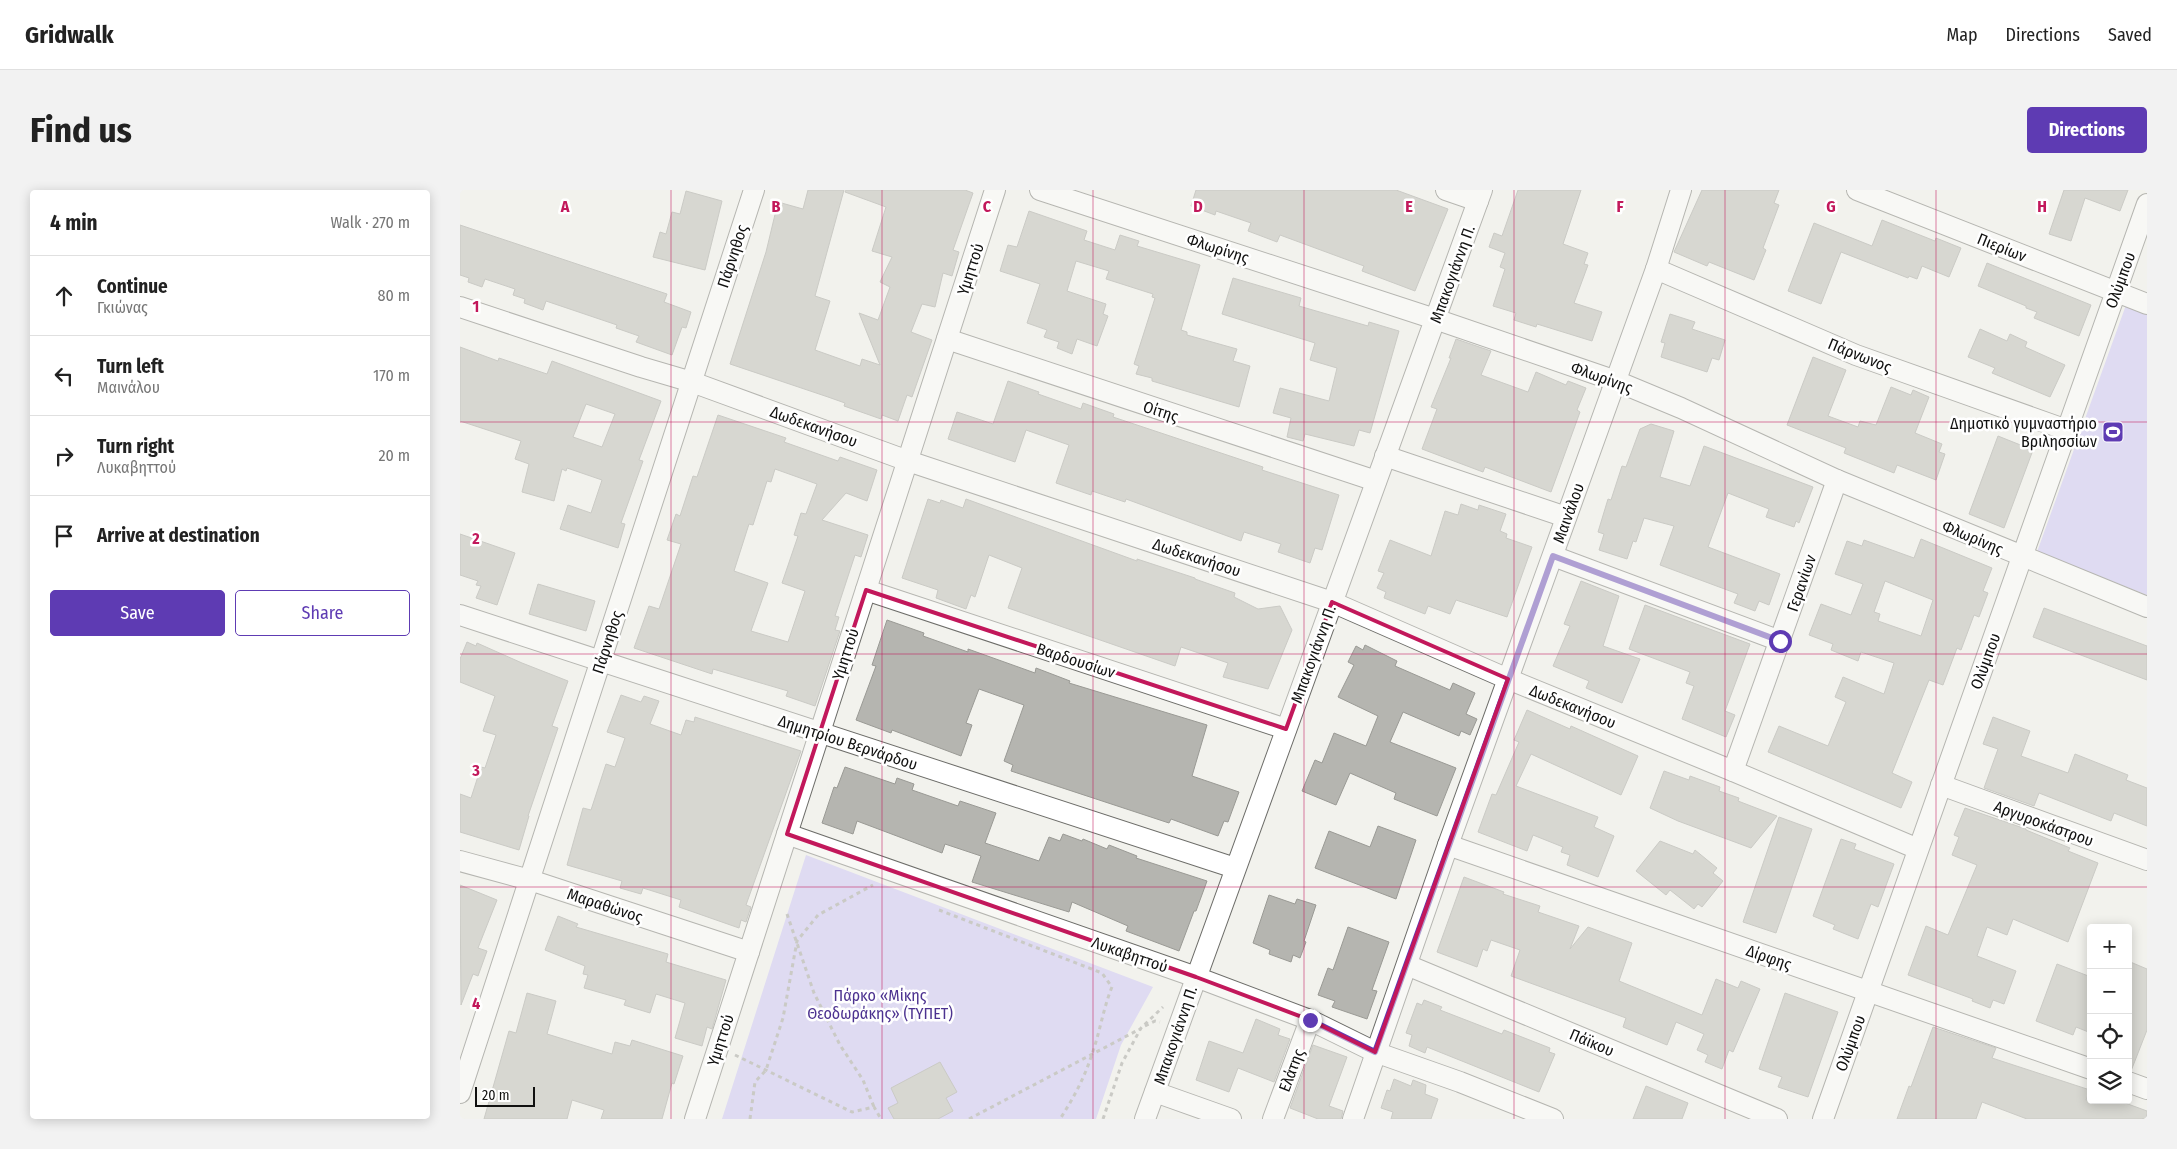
<!DOCTYPE html>
<meta charset="utf-8">
<style>
:root{--surface:#fff;--page:#f2f2f2;--text:#222;--muted:#767676;--line:#e0e0e0;--accent:#5e3bb3}
body{margin:0;font-family:"Fira Sans Condensed",sans-serif;background:var(--page);color:var(--text)}
.controls{position:absolute;right:15px;bottom:15px;display:grid;overflow:hidden;border-radius:5px;box-shadow:0 2px 12px #0003}
.controls button{width:45px;height:45px;display:grid;place-items:center;padding:0;border:0;border-bottom:1px solid var(--line);background:var(--surface);color:var(--text);font:25px sans-serif}
.scale{position:absolute;left:15px;bottom:12px;width:60px;box-sizing:border-box;padding-left:5px;border:2px solid #111110;border-top:0;font-size:14px;line-height:18px;white-space:nowrap;color:#111110;-webkit-text-stroke:4px #fff;paint-order:stroke}
.stop{position:absolute;width:15px;height:15px;margin:-11px;border:4px solid #5e3bb3;border-radius:50%;background:#fff}
.stop.end{background:#5e3bb3;border-color:#fff;box-shadow:0 1px 5px #0008}
.list{margin:0;padding:0;list-style:none}
h2{display:flex;justify-content:space-between;align-items:center;height:65px;margin:0;padding:0 20px;font-size:21px}
h2 small{font-size:16px;font-weight:400;color:var(--muted)}
.list li{display:grid;grid-template-columns:32px 1fr auto;gap:15px;align-items:center;box-sizing:border-box;height:80px;padding:0 20px;border-top:1px solid var(--line)}
.list b{display:block;font-size:19px;white-space:nowrap}
.list p{margin:0;font-size:16px;white-space:nowrap;color:var(--muted)}
.list em{font-size:16px;font-style:normal;color:var(--muted)}
.actions{display:flex;gap:10px;padding:15px 20px}
.actions a{flex:1;padding:11px 0;border:1px solid var(--accent);border-radius:5px;text-align:center;font-size:18px;color:var(--accent)}
.actions .main{background:var(--accent);color:#fff}
.icon{flex:none;width:28px;height:28px;fill:none;stroke:currentColor;stroke-width:2;stroke-linecap:round;stroke-linejoin:round}
.map{position:relative;flex:none;width:1687px;height:929px;overflow:hidden;border-radius:5px}
header{display:flex;align-items:center;gap:30px;box-sizing:border-box;height:70px;padding:0 25px;background:var(--surface);border-bottom:1px solid var(--line)}
header strong{font-size:24px}
nav{display:flex;gap:28px;margin-inline-start:auto;font-size:18px}
.intro{display:flex;align-items:center;justify-content:space-between;box-sizing:border-box;height:120px;padding:0 30px}
h1{margin:0;font-size:35px}
.button{padding:12px 22px;border-radius:5px;background:var(--accent);color:#fff;font-size:18px;font-weight:700}
main{display:flex;gap:30px;padding:0 30px}
aside{flex:1;background:var(--surface);border-radius:5px;box-shadow:0 2px 12px #0003}
.map>svg:first-child{display:block}
</style>
<header>
<strong>Gridwalk</strong>
<nav><a>Map</a><a>Directions</a><a>Saved</a></nav>
</header>
<div class="intro"><h1>Find us</h1><a class="button">Directions</a></div>
<main>
<aside>
<h2>4 min<small>Walk · 270 m</small></h2>
<ul class="list">
<li><svg class="icon" aria-label="ahead" viewBox="0 0 24 24"><path d="M12 20V5M6 11l6-6 6 6"/></svg><div><b>Continue</b><p>Γκιώνας</p></div><em>80 m</em></li>
<li><svg class="icon" aria-label="left" viewBox="0 0 24 24"><path d="M17 20v-9H6M10 6l-5 5 5 5"/></svg><div><b>Turn left</b><p>Μαινάλου</p></div><em>170 m</em></li>
<li><svg class="icon" aria-label="right" viewBox="0 0 24 24"><path d="M7 20v-9h11M14 6l5 5-5 5"/></svg><div><b>Turn right</b><p>Λυκαβηττού</p></div><em>20 m</em></li>
<li><svg class="icon" aria-label="arrive" viewBox="0 0 24 24"><path d="M6 21V4h12l-3 4 3 4H6"/></svg><div><b>Arrive at destination</b></div></li>
</ul>
<div class="actions"><a class="main">Save</a><a>Share</a></div>
</aside>
<div class="map">
<svg width="1687" height="929" viewBox="0 0 1687 929">
<rect width="100%" height="100%" fill="#f2f2ed"/>
<!-- green -->
<g fill="#c7bef8">
<polygon points="1666,115 1687,123 1687,405 1577,362"/>
<polygon points="346,665 693,797 661,855 636,929 262,929"/>
</g>
<!-- building -->
<g fill="#b5b5b0" stroke="#9a9a95" fill-rule="evenodd">
<polygon points="348,0 384,0 355,106 370,111 355,160 400,176 402,169 420,175 399,123 418,130 430,97 420,92 432,67 412,61 426,17 385,2 386,0 505,0 513,3 493,60 499,62 492,86 483,83 475,117 462,114 451,142 472,150 452,207 447,205 438,231 422,225 421,229 384,216 385,213 368,207 270,174 306,62 318,12 343,19"/>
<polygon points="736,0 936,0 988,19 955,101 902,81 904,76 820,45 817,52 788,41 791,33 756,21 755,25 731,16"/>
<polygon points="1058,0 1121,0 1103,54 1128,63 1124,74 1128,75 1114,113 1142,122 1132,151 1077,134 1076,137 1054,130 1056,123 1033,116 1045,79 1040,77 1045,63 1029,57 1034,43 1042,46"/>
<polygon points="1242,0 1319,0 1314,13 1319,15 1303,58 1306,60 1294,90 1249,72 1247,76 1214,62"/>
<polygon points="1604,0 1668,0 1660,21 1625,8 1611,51 1589,44"/>
<polygon points="226,1 262,11 245,80 193,67 200,42 206,44 212,22 220,24"/>
<polygon points="569,21 627,41 624,50 655,60 660,45 679,51 677,56 740,75 721,140 727,142 727,145 777,159 773,171 790,176 779,217 692,191 692,188 676,184 679,176 674,174 695,108 692,107 693,104 646,89 649,81 616,71 607,101 646,114 643,124 648,126 637,156 617,149 612,164 597,158 599,152 584,147 587,140 567,133 580,94 540,81 548,55 557,57"/>
<polygon points="1422,30 1475,51 1476,48 1501,58 1489,87 1462,76 1457,89 1449,86 1448,88 1381,62 1361,114 1328,101 1354,33 1412,56"/>
<polygon points="0,35 207,104 204,112 231,122 226,138 222,137 212,165 176,152 179,146 156,138 157,135 86,111 83,120 64,113 65,109 53,105 55,99 25,89 22,97 8,92 9,88 0,85"/>
<polygon points="1527,73 1631,115 1619,146 1574,128 1577,122 1566,118 1566,116 1518,96"/>
<polygon points="773,88 841,108 839,116 908,136 909,132 939,141 910,243 899,240 894,256 845,244 843,251 827,247 831,228 813,223 820,198 869,211 877,178 850,170 855,153 762,124"/>
<polygon points="1210,124 1235,132 1232,139 1265,150 1259,170 1252,168 1247,182 1201,167 1205,153 1201,152"/>
<polygon points="1520,139 1547,151 1550,144 1567,152 1565,157 1605,175 1590,207 1532,183 1535,178 1508,167"/>
<polygon points="996,149 1031,161 1021,185 1068,202 1076,182 1106,195 1108,191 1126,198 1117,220 1120,222 1091,302 1025,277 1023,282 962,259 977,219 971,217 991,168 989,168"/>
<path d="M0,157L38,171L39,168L87,184L92,171L201,211L179,270L183,271L161,333L165,334L158,358L100,339L108,315L131,323L142,290L107,278L106,281L102,279L94,311L62,302L69,274L55,269L61,251L0,231ZM126,214L155,224L142,257L113,247Z"/>
<polygon points="1353,167 1386,180 1368,226 1398,237 1400,231 1416,235 1431,197 1451,205 1453,200 1469,207 1455,243 1482,254 1479,262 1485,264 1476,290 1437,275 1434,283 1384,263 1386,258 1327,235"/>
<polygon points="548,191 579,202 578,204 621,219 623,213 654,224 653,227 803,277 802,280 879,305 862,360 855,358 850,373 818,362 821,354 784,342 781,351 666,309 665,312 632,301 631,305 596,293 609,255 566,240 555,272 488,249 497,222 533,234"/>
<path d="M258,225L326,248L324,252L378,271L380,267L417,280L407,311L386,303L362,330L408,345L401,367L395,365L375,426L379,427L375,440L380,441L355,516L326,506L328,501L253,479L252,484L174,458L189,416L199,419L221,354L207,350L216,324L220,326L233,286L237,287ZM315,279L357,294L346,324L341,323L334,345L338,346L322,393L345,401L328,452L291,441L308,393L274,381L289,334L293,335L307,291L311,292Z"/>
<polygon points="1191,234 1214,241 1200,287 1230,296 1244,256 1353,297 1339,333 1336,331 1334,337 1306,327 1309,319 1268,303 1248,357 1320,384 1309,415 1299,411 1295,421 1274,413 1278,404 1200,375 1214,336 1184,328 1176,352 1173,351 1167,369 1139,360 1144,344 1138,342 1148,309 1151,310 1162,276 1166,277 1180,239"/>
<polygon points="1538,246 1573,260 1544,338 1509,324"/>
<polygon points="468,309 480,313 481,310 503,318 506,309 677,371 677,369 735,388 735,389 775,403 774,407 798,419 820,416 832,440 808,499 763,487 768,473 721,457 715,476 548,418 562,378 529,365 515,407 511,405 506,419 476,408 478,400 442,388"/>
<polygon points="1001,314 1018,320 1019,315 1046,324 1040,341 1047,344 1046,348 1072,357 1047,427 996,410 990,424 968,416 965,424 924,408 926,402 917,398 924,383 918,381 930,350 971,366 985,321 998,325"/>
<polygon points="0,344 55,363 37,415 16,408 21,396 16,395 18,391 0,385"/>
<path d="M1461,349L1532,378L1523,401L1528,403L1519,427L1514,425L1501,460L1497,458L1483,495L1469,490L1432,583L1452,592L1441,618L1308,562L1319,536L1368,556L1386,512L1375,507L1383,487L1424,504L1434,473L1401,462L1398,471L1371,460L1373,454L1349,445L1361,414L1391,425L1403,394L1375,384L1387,351L1402,356L1404,350L1454,368ZM1425,391L1473,410L1461,446L1418,431L1420,424L1414,422Z"/>
<polygon points="1121,391 1159,406 1143,456 1180,469 1162,513 1126,498 1129,491 1093,476 1110,436 1104,434"/>
<polygon points="78,394 135,411 126,441 69,424"/>
<polygon points="1185,415 1290,454 1265,521 1275,525 1266,547 1222,529 1234,496 1226,493 1230,482 1169,459"/>
<polygon points="1584,418 1687,456 1687,490 1573,447"/>
<polygon points="427,430 464,443 463,446 508,462 508,459 575,483 576,478 610,491 609,493 747,535 732,586 779,602 768,632 764,631 758,646 711,629 709,633 551,581 553,575 544,571 564,515 519,499 506,533 512,535 501,566 432,540 431,543 396,530 416,476 412,475"/>
<polygon points="7,452 16,456 17,453 62,473 108,491 92,536 98,538 68,626 69,626 59,660 0,642 0,604 11,608 21,577 25,578 36,545 23,541 35,506 0,492 0,469"/>
<polygon points="905,455 937,471 935,476 990,500 993,493 1015,503 1006,524 1017,529 1010,545 1001,541 999,546 943,522 930,552 996,578 977,626 934,609 936,603 890,583 876,615 842,601 855,570 862,573 874,543 906,556 918,526 878,507 894,475 888,472 896,456 903,460"/>
<polygon points="161,505 181,512 184,506 199,511 190,534 221,545 226,530 234,532 235,527 341,561 286,715 291,717 286,732 281,730 279,738 219,717 221,710 183,698 181,704 160,698 162,691 107,675 123,618 131,620 146,574 155,577 165,548 147,542"/>
<polygon points="1067,520 1110,539 1111,536 1178,566 1161,605 1071,564 1056,596 1138,627 1134,637 1154,646 1138,687 1107,675 1110,665 1101,662 1103,657 1073,645 1067,661 1018,642 1032,604 1036,605 1059,552 1054,550"/>
<polygon points="1533,527 1570,541 1561,566 1608,583 1615,564 1668,585 1666,590 1687,598 1687,636 1654,623 1651,631 1579,603 1574,616 1524,598 1538,559 1523,554"/>
<polygon points="385,577 435,594 437,588 454,594 452,600 498,616 500,611 536,623 525,653 579,671 589,647 600,651 603,644 622,651 623,649 647,659 649,655 677,666 676,668 747,691 736,721 734,721 719,761 666,741 668,736 612,712 609,722 512,692 521,666 485,654 482,663 397,631 393,644 362,633 374,597 377,598"/>
<polygon points="1204,581 1229,590 1230,586 1260,597 1259,601 1279,608 1278,611 1317,626 1291,658 1218,631 1190,618"/>
<polygon points="1505,618 1566,639 1566,640 1610,658 1608,661 1638,673 1608,752 1553,729 1547,745 1527,737 1517,766 1556,781 1544,814 1533,810 1530,818 1512,811 1513,809 1448,785 1466,736 1488,745 1517,675 1492,665 1499,647 1494,645"/>
<polygon points="1319,627 1352,639 1316,743 1283,732"/>
<polygon points="918,636 956,650 936,709 855,678 869,641 910,657"/>
<polygon points="1381,649 1396,654 1394,659 1434,674 1418,717 1411,714 1398,749 1373,739 1375,735 1353,726"/>
<polygon points="1200,651 1233,664 1235,660 1257,678 1253,683 1263,691 1242,717 1238,714 1234,719 1210,700 1206,705 1176,681"/>
<polygon points="1004,687 1044,702 1043,704 1080,716 1078,722 1119,736 1110,759 1128,737 1172,753 1159,791 1242,825 1256,789 1278,798 1281,791 1300,799 1273,862 1269,860 1262,879 1245,872 1248,865 1237,860 1244,844 1216,832 1207,855 1163,837 1166,828 1051,786 1060,760 1031,750 1027,761 1023,759 1017,777 977,762"/>
<polygon points="0,695 37,710 18,758 27,761 18,786 13,784 1,815"/>
<polygon points="809,705 835,714 837,709 856,715 844,751 846,752 840,768 833,765 831,772 809,764 810,760 793,753"/>
<polygon points="98,726 118,734 116,737 208,764 206,772 266,790 252,839 247,837 242,856 215,848 225,813 196,804 190,823 164,815 166,810 124,798 128,785 123,784 125,776 85,760"/>
<polygon points="888,737 929,752 912,800 917,801 907,829 872,817 875,811 858,805 868,778 873,780"/>
<polygon points="1668,771 1687,779 1687,840 1671,881 1668,880"/>
<polygon points="1597,774 1631,787 1631,843 1616,837 1613,845 1576,831"/>
<polygon points="67,803 96,811 87,844 152,864 155,852 170,856 172,850 223,866 214,894 212,893 202,929 141,929 144,920 112,910 107,929 24,929 49,841 56,843"/>
<polygon points="1325,803 1378,822 1348,907 1318,897 1322,887 1299,879"/>
<polygon points="964,810 982,817 980,820 1042,844 1044,840 1090,858 1089,862 1095,864 1079,902 967,857 965,863 949,856 952,845 946,843 957,813 962,815"/>
<polygon points="796,829 820,839 818,845 830,849 814,892 778,878 769,902 736,890 749,851 783,863"/>
<polygon points="1473,837 1536,858 1532,868 1630,900 1626,910 1657,910 1687,921 1687,929 1567,929 1522,912 1516,929 1437,929 1449,896 1451,897"/>
<polygon points="853,855 887,867 869,916 883,921 881,929 858,929 830,918"/>
<polygon points="480,872 497,902 486,908 493,921 478,929 434,929 428,918 438,913 431,898"/>
<polygon points="934,889 951,896 953,890 966,895 965,904 978,909 971,929 931,929 933,922 921,918 927,900 930,901"/>
<polygon points="1186,896 1228,913 1222,929 1173,929"/>
</g>
<g fill="none" stroke-linecap="round" stroke-linejoin="round">
<!-- minor casing -->
<g stroke="#6d6d69" stroke-width="22">
<g id="minor">
<polyline points="580,0 975,129 1156,191 1221,218 1377,290 1687,417"/>
<polyline points="986,0 1018,11"/>
<polyline points="1397,0 1687,114"/>
<polyline points="1196,79 1396,165 1607,240"/>
<polyline points="0,117 181,177 232,192 448,271 872,412 1048,489 1273,581 1458,659"/>
<polyline points="487,149 916,291"/>
<polyline points="925,266 1106,327"/>
<polyline points="1093,366 1320,451"/>
<polyline points="406,400 826,539"/>
<polyline points="0,425 775,678"/>
<polyline points="1273,581 1377,290"/>
<polyline points="1481,595 1687,670"/>
<polyline points="327,644 736,787 850,830 915,862 1000,892 1093,929"/>
<polyline points="988,655 1631,879"/>
<polyline points="0,671 70,690 289,762"/>
<polyline points="947,775 1317,929"/>
<polyline points="1668,892 1687,899"/>
<polyline points="695,902 771,929"/>
<polyline points="0,903 294,0"/>
<polyline points="235,929 535,0"/>
<polyline points="685,929 1022,0"/>
<polyline points="813,929 850,830"/>
<polyline points="893,929 988,655 1196,79 1221,0"/>
<polyline points="1363,929 1687,14"/>
</g>
</g>
<!-- path -->
<g stroke="#999996" stroke-width="3" stroke-dasharray="4 4" stroke-linecap="butt">
<path d="M479,720L642,783L652,797C643,819 640,842 632,864C625,887 613,909 600,929"/>
<polyline points="327,724 354,803 380,855 403,890 414,917"/>
<polyline points="685,836 695,831 700,832"/>
<polyline points="275,865 392,922 414,917 421,929"/>
<polyline points="290,929 295,892 306,880 323,828 337,751 358,725 413,695"/>
<polyline points="509,929 680,839"/>
<polyline points="643,929 662,873 681,838 703,817"/>
</g>
<!-- minor -->
<use href="#minor" stroke="#fff" stroke-width="20"/>
</g>
<g fill="none" stroke-linecap="round" stroke-linejoin="round">
<!-- route -->
<polyline stroke="#5e3bb3" stroke-width="6" points="850,830 915,862 1093,366 1320,451"/>
</g>
<!-- marked area -->
<path d="M0 0H1687V929H0ZM406,400L826,539L872,412L1048,489L915,862L850,830L736,787L327,644Z" fill="#f2f2ed" fill-opacity=".55" fill-rule="evenodd"/>
<path fill="none" stroke="#c2185b" stroke-width="4" stroke-linejoin="round" d="M406,400L826,539L872,412L1048,489L915,862L850,830L736,787L327,644Z"/>
<!-- grid -->
<path fill="none" stroke="#c2185b" stroke-width="1" stroke-opacity="0.55" d="M211,0V929M422,0V929M633,0V929M844,0V929M1054,0V929M1265,0V929M1476,0V929M0,232H1687M0,464H1687M0,697H1687"/>
<!-- icons -->
<defs>
<g id="stadium-square" transform="scale(1.125)"><rect x="-9" y="-9" width="18" height="18" rx="4" fill="#5e3bb3" stroke="#fff"/><path d="M0-5a6.5 5 0 1 0 0 10a6.5 5 0 1 0 0-10ZM-3.5-1.8h7v3.6h-7Z" fill="#fff"/></g>
</defs>
<g fill-rule="evenodd">
<use href="#stadium-square" x="1653" y="242"/>
</g>
<g text-anchor="middle" stroke-width="5" stroke-linejoin="round" paint-order="stroke">
<!-- street labels -->
<g font-size="16" fill="#111110" stroke="#fff">
<text transform="translate(1542 57) rotate(22)" y="6">Πιερίων</text>
<text transform="translate(758 58) rotate(18)" y="6">Φλωρίνης</text>
<text transform="translate(272 66) rotate(-72)" y="6">Πάρνηθος</text>
<text transform="translate(510 79) rotate(-72)" y="6">Υμηττού</text>
<text transform="translate(992 84) rotate(-70)" y="6">Μπακογιάννη Π.</text>
<text transform="translate(1660 90) rotate(-70)" y="6">Ολύμπου</text>
<text transform="translate(1400 165) rotate(22)" y="6">Πάρνωνος</text>
<text transform="translate(1142 187) rotate(20)" y="6">Φλωρίνης</text>
<text transform="translate(701 221) rotate(18)" y="6">Οίτης</text>
<text transform="translate(354 236) rotate(20)" y="6">Δωδεκανήσου</text>
<text transform="translate(1108 323) rotate(-70)" y="6">Μαινάλου</text>
<text transform="translate(1513 347) rotate(23)" y="6">Φλωρίνης</text>
<text transform="translate(737 367) rotate(18)" y="6">Δωδεκανήσου</text>
<text transform="translate(1341 393) rotate(-71)" y="6">Γερανίων</text>
<text transform="translate(147 452) rotate(-72)" y="6">Πάρνηθος</text>
<text transform="translate(385 464) rotate(-72)" y="6">Υμηττού</text>
<text transform="translate(853 464) rotate(-70)" y="6">Μπακογιάννη Π.</text>
<text transform="translate(616 470) rotate(18)" y="6">Βαρδουσίων</text>
<text transform="translate(1525 471) rotate(-70)" y="6">Ολύμπου</text>
<text transform="translate(1113 516) rotate(22)" y="6">Δωδεκανήσου</text>
<text transform="translate(388 552) rotate(18)" y="6">Δημητρίου Βερνάρδου</text>
<text transform="translate(1584 633) rotate(20)" y="6">Αργυροκάστρου</text>
<text transform="translate(145 715) rotate(18)" y="6">Μαραθώνος</text>
<text transform="translate(670 764) rotate(19)" y="6">Λυκαβηττού</text>
<text transform="translate(1309 767) rotate(19)" y="6">Δίρφης</text>
<text transform="translate(715 845) rotate(-71)" y="6">Μπακογιάννη Π.</text>
<text transform="translate(260 850) rotate(-72)" y="6">Υμηττού</text>
<text transform="translate(1132 852) rotate(23)" y="6">Πάϊκου</text>
<text transform="translate(1390 853) rotate(-70)" y="6">Ολύμπου</text>
<text transform="translate(831 880) rotate(-69)" y="6">Ελάτης</text>
</g>
<!-- poi labels -->
<g font-size="16" fill="#111110" stroke="#fff" text-anchor="end">
<text x="1637" y="239">Δημοτικό γυμναστήριο<tspan x="1637" dy="18">Βριλησσίων</tspan></text>
</g>
<!-- park labels -->
<g font-size="16" fill="#4c3290" stroke="#fff">
<text x="420" y="811">Πάρκο «Μίκης<tspan x="420" dy="18">Θεοδωράκης» (ΤΥΠΕΤ)</tspan></text>
</g>
</g>
<g font-size="16" text-anchor="middle" font-weight="bold" fill="#c2185b" stroke="#fff" stroke-width="5" stroke-linejoin="round" paint-order="stroke">
<text x="105" y="22">A</text>
<text x="316" y="22">B</text>
<text x="527" y="22">C</text>
<text x="738" y="22">D</text>
<text x="949" y="22">E</text>
<text x="1160" y="22">F</text>
<text x="1371" y="22">G</text>
<text x="1582" y="22">H</text>
<text x="16" y="122">1</text>
<text x="16" y="354">2</text>
<text x="16" y="586">3</text>
<text x="16" y="819">4</text>
</g>
</svg>
<div class="controls">
<button>+</button>
<button>−</button>
<button><svg class="icon" aria-label="locate" viewBox="0 0 24 24"><circle cx="12" cy="12" r="6"/><path d="M12 2v4M12 18v4M2 12h4M18 12h4"/></svg></button>
<button><svg class="icon" aria-label="layers" viewBox="0 0 24 24"><path d="M12 4l9 5-9 5-9-5zM3 14l9 5 9-5"/></svg></button>
</div>
<div class="scale">20 m</div>
<div class="stop" style="left:1320px;top:451px"></div>
<div class="stop end" style="left:850px;top:830px"></div>
</div>
</main>
